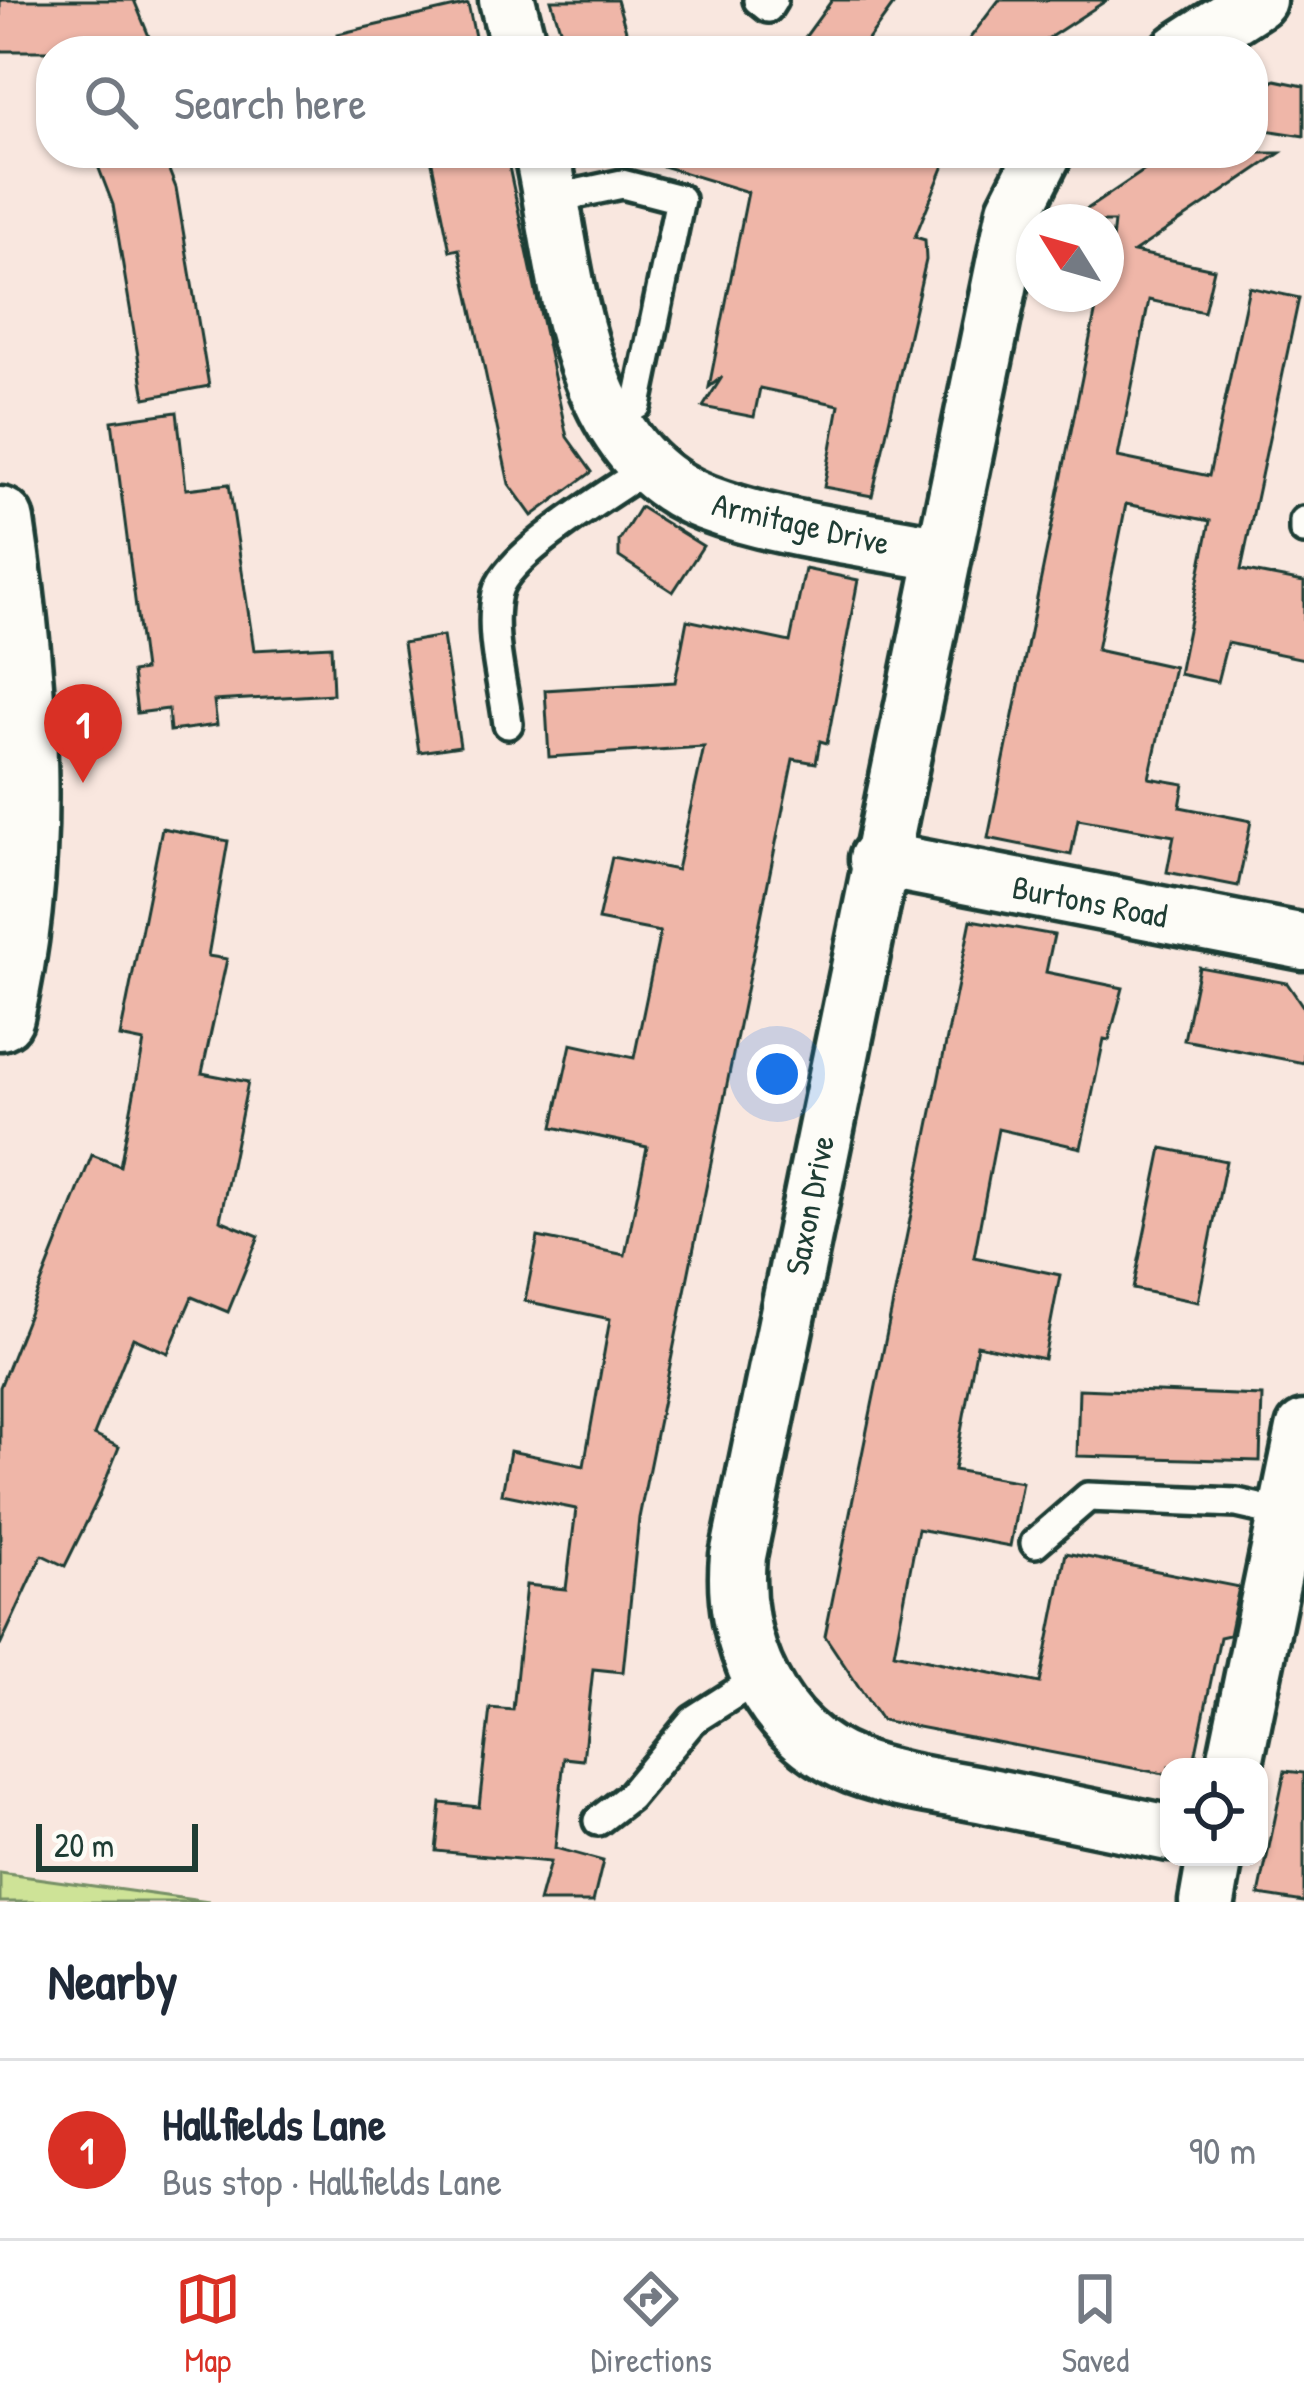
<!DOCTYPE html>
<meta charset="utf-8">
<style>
:root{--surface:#fff;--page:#f6f6f7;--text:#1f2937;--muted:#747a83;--line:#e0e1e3;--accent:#d93025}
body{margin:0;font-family:"Patrick Hand",sans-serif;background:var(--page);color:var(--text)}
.controls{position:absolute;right:36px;bottom:36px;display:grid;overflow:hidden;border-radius:24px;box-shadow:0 3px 9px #0004}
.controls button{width:108px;height:108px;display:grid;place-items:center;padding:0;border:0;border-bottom:3px solid var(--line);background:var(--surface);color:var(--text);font:60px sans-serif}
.compass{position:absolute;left:1016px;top:204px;width:108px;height:108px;border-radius:50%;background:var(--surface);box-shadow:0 3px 9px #0004;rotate:307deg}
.scale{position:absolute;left:36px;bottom:30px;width:162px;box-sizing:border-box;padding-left:12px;border:6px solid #1f3d34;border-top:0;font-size:33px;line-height:42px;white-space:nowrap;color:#1f3d34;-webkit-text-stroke:9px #fdfcf7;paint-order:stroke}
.you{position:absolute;left:777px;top:1074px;width:42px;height:42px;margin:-30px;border:9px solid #fff;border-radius:50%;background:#1a73e8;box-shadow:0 0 0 18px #1a73e833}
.badge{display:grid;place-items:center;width:78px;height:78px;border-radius:50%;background:var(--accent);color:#fff;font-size:39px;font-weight:700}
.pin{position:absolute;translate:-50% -99px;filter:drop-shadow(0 3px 6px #0008)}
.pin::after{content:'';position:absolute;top:63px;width:42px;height:36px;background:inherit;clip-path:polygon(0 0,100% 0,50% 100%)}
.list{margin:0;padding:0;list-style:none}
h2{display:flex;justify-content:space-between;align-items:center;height:156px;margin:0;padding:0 48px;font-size:51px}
h2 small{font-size:39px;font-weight:400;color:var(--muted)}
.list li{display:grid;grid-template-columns:78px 1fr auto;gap:36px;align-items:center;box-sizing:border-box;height:180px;padding:0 48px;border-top:3px solid var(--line)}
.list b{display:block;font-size:45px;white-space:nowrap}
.list p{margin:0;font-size:39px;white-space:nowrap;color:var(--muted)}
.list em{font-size:39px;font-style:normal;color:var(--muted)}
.icon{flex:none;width:66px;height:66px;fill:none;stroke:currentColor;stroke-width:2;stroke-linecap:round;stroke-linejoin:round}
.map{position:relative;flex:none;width:1304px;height:1902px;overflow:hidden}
.search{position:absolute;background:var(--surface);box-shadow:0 3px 9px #0004;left:36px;right:36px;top:36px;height:132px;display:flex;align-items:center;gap:30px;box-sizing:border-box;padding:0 42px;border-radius:48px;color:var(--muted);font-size:45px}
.sheet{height:336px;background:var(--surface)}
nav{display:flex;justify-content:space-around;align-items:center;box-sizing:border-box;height:168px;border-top:3px solid var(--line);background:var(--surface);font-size:33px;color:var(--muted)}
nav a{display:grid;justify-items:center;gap:6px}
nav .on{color:var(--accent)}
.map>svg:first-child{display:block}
</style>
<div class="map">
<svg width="1304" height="1902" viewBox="0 0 1304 1902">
<rect width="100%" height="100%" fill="#f9e7df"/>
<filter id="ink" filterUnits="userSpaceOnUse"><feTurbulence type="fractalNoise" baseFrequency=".00833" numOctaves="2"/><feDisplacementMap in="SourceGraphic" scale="24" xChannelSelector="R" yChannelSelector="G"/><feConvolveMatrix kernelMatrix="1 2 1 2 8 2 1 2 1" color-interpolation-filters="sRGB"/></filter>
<g filter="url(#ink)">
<!-- green -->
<polygon fill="#cee397" stroke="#769066" stroke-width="3" points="0,1873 209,1902 0,1902"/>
<!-- building -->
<g fill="#efb6a8" stroke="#1f3d34" stroke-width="3">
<polygon points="0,0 134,0 155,51 0,51"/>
<polygon points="551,0 617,0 632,51 567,51"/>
<polygon points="832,0 897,0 860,51 795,51"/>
<polygon points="999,0 1107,0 1029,51 960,51"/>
<polygon points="468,4 477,46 456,51 340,51 338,34"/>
<polygon points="1275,80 1304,86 1304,136 1253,128 1253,95"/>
<polygon points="93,153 162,153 176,188 209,386 145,398 113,205"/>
<polygon points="430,153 506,153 567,437 592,472 532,516 509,484 459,249 450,251"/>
<polygon points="658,153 949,153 915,237 925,240 926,260 872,496 824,487 839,405 760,388 754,417 703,407 722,377 709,387 748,192 656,164"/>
<polygon points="1170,153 1280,153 1134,252 1214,269 1204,312 1149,300 1118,457 1209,476 1249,287 1299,298 1241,570 1304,582 1304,659 1227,643 1217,682 1179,674 1210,521 1126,504 1097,650 1174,667 1149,778 1184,784 1180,807 1251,821 1238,886 1167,872 1174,836 1078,819 1071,855 988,838 1099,294 1106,294 1114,222 1068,222"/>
<polygon points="177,412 186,489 229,484 254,650 331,646 333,694 214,701 217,725 170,731 168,709 137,713 132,672 144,670 112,421"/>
<polygon points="640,507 703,546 673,592 619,557 619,541"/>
<polygon points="805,569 858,580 827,743 820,741 816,763 793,759 639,1518 623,1672 593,1669 583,1760 564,1758 555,1848 603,1861 593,1902 539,1902 550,1862 436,1851 441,1803 479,1807 490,1708 513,1710 526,1585 566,1589 576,1509 502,1494 510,1451 584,1466 610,1319 525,1301 538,1237 625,1255 647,1147 553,1127 571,1044 634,1058 660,932 598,920 612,857 677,870 704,747 549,757 545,690 675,682 687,620 790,642"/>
<polygon points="443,636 460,746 419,752 403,643"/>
<polygon points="162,828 228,841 208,956 227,959 202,1073 248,1082 220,1220 259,1236 228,1312 192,1297 168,1353 133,1338 94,1435 119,1447 99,1497 65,1566 42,1555 0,1646 0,1387 92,1155 120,1166 144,1042 120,1037"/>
<polygon points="971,920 1054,935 1046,972 1123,988 1109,1040 1104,1039 1081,1148 998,1129 974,1257 1060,1275 1044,1359 977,1345 954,1470 1022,1482 1010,1546 918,1529 894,1653 1040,1683 1066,1553 1239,1587 1229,1635 1220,1637 1193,1767 1169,1767 1169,1775 881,1720 825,1636"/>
<polygon points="1199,967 1287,983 1304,1008 1304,1063 1184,1040"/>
<polygon points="1162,1148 1226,1161 1198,1302 1133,1289"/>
<polygon points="1079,1389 1262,1396 1260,1461 1077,1456"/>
<polygon points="1285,1771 1304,1773 1304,1902 1259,1895"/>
</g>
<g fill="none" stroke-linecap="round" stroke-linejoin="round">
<!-- lane casing -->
<g stroke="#1f3d34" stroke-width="36">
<g id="lane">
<polyline points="758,0 768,8 773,0"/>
<polyline points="552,199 622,184 680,199 637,405 608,418"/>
<polyline points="1304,521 1304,530"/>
<path d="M508,724C503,683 488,633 497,593C506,554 613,492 647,468"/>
<polyline points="1035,1543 1088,1497 1237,1503 1286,1514"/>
<polyline points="598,1821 629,1797 693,1720 759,1678"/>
</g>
</g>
<!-- street casing -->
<g stroke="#1f3d34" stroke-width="63">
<g id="street">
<polyline points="507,0 520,51"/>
<polyline points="1179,51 1258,0"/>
<path d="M542,153C568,273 573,453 706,503C780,531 864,538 941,554"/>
<path d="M1044,153L1015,210L738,1556C730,1640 770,1734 854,1766C897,1782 945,1787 989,1796C1049,1808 1109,1821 1169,1833"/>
<polyline points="877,859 1304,942"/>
<polyline points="1234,1767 1304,1429"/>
<polyline points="1207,1902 1215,1857"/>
</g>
</g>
<!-- secondary casing -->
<g stroke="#1f3d34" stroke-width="75">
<path id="secondary" d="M0,521C24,683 38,854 0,1016"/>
</g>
<!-- lane -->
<use href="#lane" stroke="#fdfcf7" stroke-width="27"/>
<!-- street -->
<use href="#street" stroke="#fdfcf7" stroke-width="54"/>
<!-- secondary -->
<use href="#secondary" stroke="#fdfcf7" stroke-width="66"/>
</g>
</g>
<g text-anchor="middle" stroke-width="12" stroke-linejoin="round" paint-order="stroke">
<!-- street labels -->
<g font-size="33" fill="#1f3d34" stroke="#fdfcf7">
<text transform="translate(801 523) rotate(13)" y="12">Armitage Drive</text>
<text transform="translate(1090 901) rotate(11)" y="12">Burtons Road</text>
<text transform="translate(809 1205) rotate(-79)" y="12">Saxon Drive</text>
</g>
</g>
</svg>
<div class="controls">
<button><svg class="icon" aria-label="locate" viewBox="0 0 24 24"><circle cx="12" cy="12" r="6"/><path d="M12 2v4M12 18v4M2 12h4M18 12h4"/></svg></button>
</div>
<svg class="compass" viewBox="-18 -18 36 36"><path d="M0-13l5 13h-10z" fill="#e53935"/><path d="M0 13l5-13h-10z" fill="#747a83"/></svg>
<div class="scale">20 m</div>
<div class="you"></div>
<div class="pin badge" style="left:83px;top:783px">1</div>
<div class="search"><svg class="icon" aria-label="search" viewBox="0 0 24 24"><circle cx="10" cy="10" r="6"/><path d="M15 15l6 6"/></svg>Search here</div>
</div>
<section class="sheet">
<h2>Nearby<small></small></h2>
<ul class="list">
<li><span class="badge">1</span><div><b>Hallfields Lane</b><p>Bus stop · Hallfields Lane</p></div><em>90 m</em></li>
</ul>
</section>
<nav>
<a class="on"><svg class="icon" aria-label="map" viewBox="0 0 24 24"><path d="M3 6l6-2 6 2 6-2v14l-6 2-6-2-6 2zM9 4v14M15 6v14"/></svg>Map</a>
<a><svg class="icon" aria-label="directions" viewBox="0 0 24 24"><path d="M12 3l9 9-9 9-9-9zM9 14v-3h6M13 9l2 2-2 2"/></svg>Directions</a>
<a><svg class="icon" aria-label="saved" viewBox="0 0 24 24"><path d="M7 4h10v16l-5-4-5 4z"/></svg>Saved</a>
</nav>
